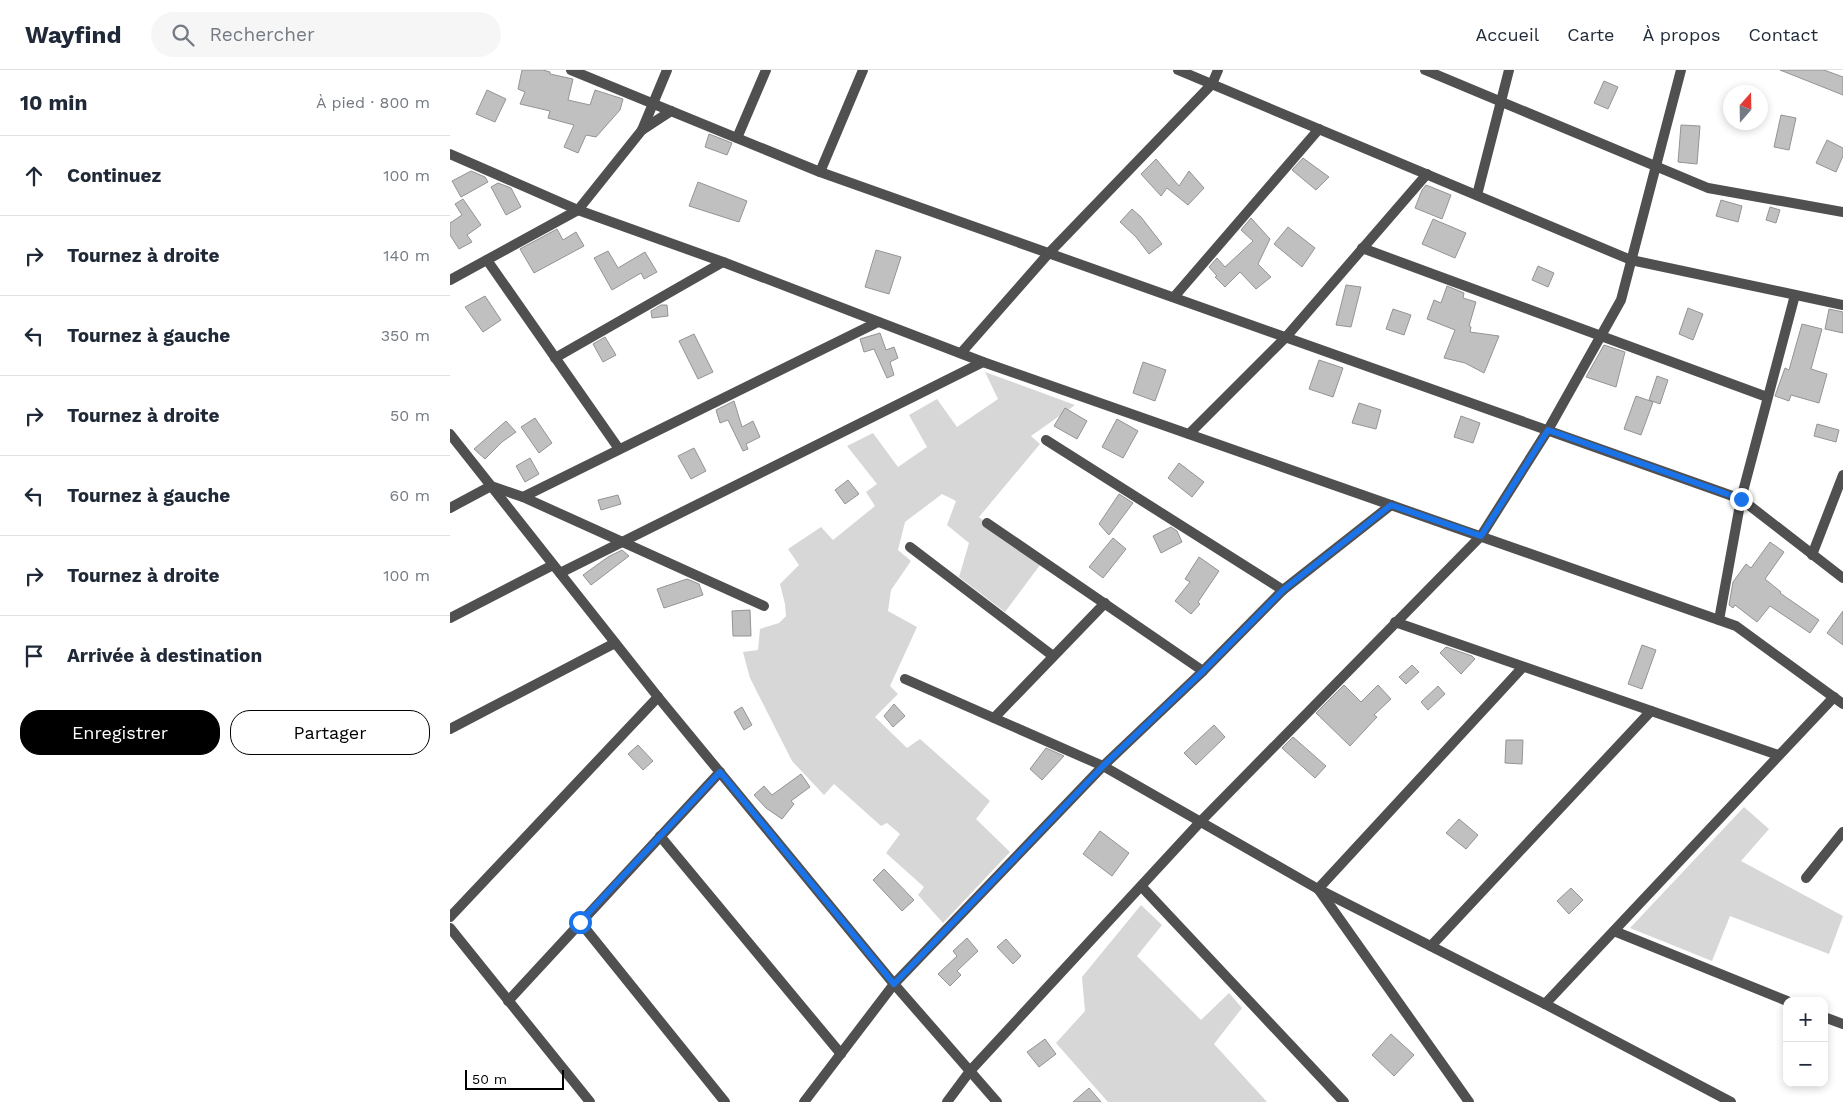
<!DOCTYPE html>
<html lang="fr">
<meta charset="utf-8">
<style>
:root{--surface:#fff;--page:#f6f6f7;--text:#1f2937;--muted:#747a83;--line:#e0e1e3;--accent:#000}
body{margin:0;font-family:"Work Sans",sans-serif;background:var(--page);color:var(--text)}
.controls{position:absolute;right:15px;bottom:15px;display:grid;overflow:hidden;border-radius:10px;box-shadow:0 2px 8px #0003}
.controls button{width:45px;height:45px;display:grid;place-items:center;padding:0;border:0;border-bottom:1px solid var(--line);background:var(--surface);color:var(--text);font:25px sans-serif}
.compass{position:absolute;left:1273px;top:15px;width:45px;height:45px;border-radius:50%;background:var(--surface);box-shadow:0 2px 8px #0003;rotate:20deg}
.scale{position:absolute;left:15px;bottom:12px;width:99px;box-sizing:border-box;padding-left:5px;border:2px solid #000;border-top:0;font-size:14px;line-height:18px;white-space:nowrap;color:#000;-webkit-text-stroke:4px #fff;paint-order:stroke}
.stop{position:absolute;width:15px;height:15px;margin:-11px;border:4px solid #1a73e8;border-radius:50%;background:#fff}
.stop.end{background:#1a73e8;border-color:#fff;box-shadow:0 1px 5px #0008}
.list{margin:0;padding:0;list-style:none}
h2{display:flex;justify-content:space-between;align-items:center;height:65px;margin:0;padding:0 20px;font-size:21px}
h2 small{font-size:16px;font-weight:400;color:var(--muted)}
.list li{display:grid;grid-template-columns:32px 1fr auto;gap:15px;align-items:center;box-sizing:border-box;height:80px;padding:0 20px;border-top:1px solid var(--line)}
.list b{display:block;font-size:19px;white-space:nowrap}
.list em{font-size:16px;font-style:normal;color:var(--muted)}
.actions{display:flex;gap:10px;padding:15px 20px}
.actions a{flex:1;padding:11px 0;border:1px solid var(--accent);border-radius:20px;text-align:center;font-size:18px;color:var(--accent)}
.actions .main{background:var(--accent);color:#fff}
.icon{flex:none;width:28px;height:28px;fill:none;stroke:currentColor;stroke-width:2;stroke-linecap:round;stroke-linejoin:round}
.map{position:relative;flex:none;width:1393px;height:1032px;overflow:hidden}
header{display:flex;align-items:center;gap:30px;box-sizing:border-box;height:70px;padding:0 25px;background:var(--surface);border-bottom:1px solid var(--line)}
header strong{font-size:24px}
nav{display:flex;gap:28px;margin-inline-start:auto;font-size:18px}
.search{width:350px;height:45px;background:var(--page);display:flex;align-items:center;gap:12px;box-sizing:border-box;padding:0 18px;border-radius:28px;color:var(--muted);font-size:19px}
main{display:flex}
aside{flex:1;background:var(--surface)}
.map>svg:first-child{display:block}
</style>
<header>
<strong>Wayfind</strong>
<div class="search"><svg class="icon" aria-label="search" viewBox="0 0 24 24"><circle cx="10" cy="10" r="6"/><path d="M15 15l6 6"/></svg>Rechercher</div>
<nav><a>Accueil</a><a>Carte</a><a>À propos</a><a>Contact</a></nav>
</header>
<main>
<aside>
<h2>10 min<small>À pied · 800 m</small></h2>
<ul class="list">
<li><svg class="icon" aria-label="ahead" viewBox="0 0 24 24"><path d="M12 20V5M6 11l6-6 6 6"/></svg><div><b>Continuez</b></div><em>100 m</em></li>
<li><svg class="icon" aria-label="right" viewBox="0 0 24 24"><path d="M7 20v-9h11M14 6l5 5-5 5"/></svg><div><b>Tournez à droite</b></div><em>140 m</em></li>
<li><svg class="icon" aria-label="left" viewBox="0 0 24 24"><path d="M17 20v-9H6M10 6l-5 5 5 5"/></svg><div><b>Tournez à gauche</b></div><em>350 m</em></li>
<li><svg class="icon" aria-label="right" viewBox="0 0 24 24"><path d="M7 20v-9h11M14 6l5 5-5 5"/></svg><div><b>Tournez à droite</b></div><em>50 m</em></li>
<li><svg class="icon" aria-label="left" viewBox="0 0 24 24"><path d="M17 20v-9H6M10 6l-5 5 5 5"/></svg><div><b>Tournez à gauche</b></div><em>60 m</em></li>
<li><svg class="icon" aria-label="right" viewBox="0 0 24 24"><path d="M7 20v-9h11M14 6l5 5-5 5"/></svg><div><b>Tournez à droite</b></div><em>100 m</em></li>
<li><svg class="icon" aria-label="arrive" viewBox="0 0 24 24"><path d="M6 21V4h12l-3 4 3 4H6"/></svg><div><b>Arrivée à destination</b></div></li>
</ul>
<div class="actions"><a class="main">Enregistrer</a><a>Partager</a></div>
</aside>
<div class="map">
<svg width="1393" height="1032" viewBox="0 0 1393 1032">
<rect width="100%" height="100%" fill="#fff"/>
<!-- green -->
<g fill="#d7d7d7">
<polygon points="535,302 625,335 581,366 590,374 529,447 590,495 555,542 509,507 519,473 497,455 506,431 492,424 455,452 448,480 461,491 441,520 438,541 467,557 440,616 448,624 425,647 457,678 470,669 540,731 526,749 560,782 493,853 468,825 474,817 436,783 450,764 437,753 431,756 384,714 374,725 342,691 300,608 293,582 308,580 310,559 329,553 336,546 335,534 330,514 349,495 338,479 371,457 383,470 425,436 416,422 427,414 397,376 423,363 448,397 477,377 459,345 487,329 507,357 548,329"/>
<polygon points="1294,737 1319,759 1291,791 1393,846 1379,884 1280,846 1262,891 1180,858"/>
<polygon points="691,835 712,855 687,886 751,950 779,923 792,938 764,974 817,1032 658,1032 606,973 635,941 632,907"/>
</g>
<!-- building -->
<g fill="#c0c0c0" stroke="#949494">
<polygon points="72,0 93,0 100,2 100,4 123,9 118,30 140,35 145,20 173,29 170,40 146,67 136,65 128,83 114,77 124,55 98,48 100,41 70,34 75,22 68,19"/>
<polygon points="1330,0 1374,0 1393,7 1393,25"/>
<polygon points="1154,11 1168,17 1158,39 1144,33"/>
<polygon points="37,20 56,29 45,52 26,44"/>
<polygon points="1331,45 1346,48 1339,80 1324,77"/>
<polygon points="1231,55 1250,56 1247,94 1228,92"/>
<polygon points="259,64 282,73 277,85 255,77"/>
<polygon points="1377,70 1393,78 1393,86 1386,102 1366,93"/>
<polygon points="853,88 879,107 866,120 842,100"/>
<polygon points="706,89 729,116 739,101 754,118 738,135 717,118 711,126 691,104"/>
<polygon points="21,101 35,107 38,112 11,127 2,111"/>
<polygon points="248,112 297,131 289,152 239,136"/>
<polygon points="48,113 61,118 71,137 56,145 41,117"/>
<polygon points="976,115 1001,125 992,149 965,138 972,120"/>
<polygon points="13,129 31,155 17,165 22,172 9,179 0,165 0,153 12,145 5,134"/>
<polygon points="1271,130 1292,136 1288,152 1266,146"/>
<polygon points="1320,137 1330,140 1326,153 1316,150"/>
<polygon points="682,139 691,147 712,174 699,184 686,167 670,152"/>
<polygon points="801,148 820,169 808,194 821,207 806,219 790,202 775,217 765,207 767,206 759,197 767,188 775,197 803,171 791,160"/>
<polygon points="983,149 1016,163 1005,188 972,174"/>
<polygon points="838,157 865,178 852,197 824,174"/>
<polygon points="107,159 113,170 126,162 134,176 84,203 70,179"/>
<polygon points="426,180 451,187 439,224 415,217"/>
<polygon points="158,181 168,198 195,182 207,202 194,209 191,203 162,220 144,188"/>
<polygon points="1088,196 1104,203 1098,217 1082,210"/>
<polygon points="896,215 911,217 901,257 886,255"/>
<polygon points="997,216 1014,223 1013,228 1026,232 1019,256 1021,257 1020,262 1049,266 1034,303 1015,293 994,288 1005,260 977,249 984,230 991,233"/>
<polygon points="35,226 51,250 33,262 15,237"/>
<polygon points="211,235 217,235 218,246 202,248 201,241"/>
<polygon points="1238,238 1253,244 1243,270 1229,264"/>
<polygon points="943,239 961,245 954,265 936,259"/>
<polygon points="1379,239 1393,242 1393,263 1375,259"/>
<polygon points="1352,254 1372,259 1361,299 1377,304 1369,333 1341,325 1339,331 1325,326 1335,298 1339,300"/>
<polygon points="430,263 436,280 444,277 448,288 440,292 444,305 437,308 424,279 414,282 410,269"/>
<polygon points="244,264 263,302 248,309 229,271"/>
<polygon points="155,267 166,285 153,292 143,274"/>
<polygon points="1154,275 1175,282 1166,317 1136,307"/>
<polygon points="869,290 893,298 883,327 859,319"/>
<polygon points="693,292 716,300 705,331 683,323"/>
<polygon points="1207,306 1218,310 1210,334 1199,330"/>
<polygon points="1186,326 1203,332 1191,365 1174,359"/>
<polygon points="284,331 292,357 303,351 310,367 296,374 298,379 293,381 278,350 270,353 266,340"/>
<polygon points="909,333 931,340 926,359 902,353"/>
<polygon points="615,338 637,351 627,369 604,356"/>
<polygon points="1011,346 1030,353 1023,373 1004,367"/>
<polygon points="85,348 102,373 89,383 71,357"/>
<polygon points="667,349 688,361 673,388 652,377"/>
<polygon points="56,351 66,362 52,372 35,389 24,379"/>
<polygon points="1367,354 1389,360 1386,372 1364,366"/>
<polygon points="244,378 256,401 241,409 228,386"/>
<polygon points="80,388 89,404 75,412 66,396"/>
<polygon points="729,393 754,412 742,427 718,408"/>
<polygon points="398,410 409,424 395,434 385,420"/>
<polygon points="669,424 683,433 659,465 649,454"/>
<polygon points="168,425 171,434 151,440 148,430"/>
<polygon points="721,457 727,461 732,472 711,483 703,466"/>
<polygon points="663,468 676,479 653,508 639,497"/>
<polygon points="1320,472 1334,482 1315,509 1331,522 1330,523 1369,550 1360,563 1320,536 1307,552 1285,535 1283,538 1279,535 1283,512 1296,494 1301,498"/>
<polygon points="172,480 179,486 141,515 133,505 158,487"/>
<polygon points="749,487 769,501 748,532 750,534 741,544 725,531 740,512 735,509"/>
<polygon points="237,509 249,514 253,525 214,538 207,519"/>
<polygon points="300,540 301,566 283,566 282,541"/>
<polygon points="1393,541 1393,575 1377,563"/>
<polygon points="1192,575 1206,580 1192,619 1178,614"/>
<polygon points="996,577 1022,586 1025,589 1011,604 990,583"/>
<polygon points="962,595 969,602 956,614 949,607"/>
<polygon points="894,615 911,632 928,615 941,629 924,645 927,647 900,676 866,643"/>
<polygon points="988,616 995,624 978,640 971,632"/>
<polygon points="444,634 455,646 443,657 434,646"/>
<polygon points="292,637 302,655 294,660 284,642"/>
<polygon points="764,655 775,667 746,695 734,683"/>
<polygon points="843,667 876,696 865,708 832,678"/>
<polygon points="1056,670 1073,670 1072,694 1055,693"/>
<polygon points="188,675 203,691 193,700 178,684"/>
<polygon points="596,678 614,686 592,710 580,699"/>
<polygon points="351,704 360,717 341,731 344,734 332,749 316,738 304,725 314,716 322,725"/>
<polygon points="1009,749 1028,765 1016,779 996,763"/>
<polygon points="650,761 679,783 662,806 633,784"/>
<polygon points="434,799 464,830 452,841 423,810"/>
<polygon points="1121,818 1133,830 1119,844 1107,831"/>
<polygon points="517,868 528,881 507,901 511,905 500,916 488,904 507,886 503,881"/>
<polygon points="556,869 571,886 563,894 547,877"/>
<polygon points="941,964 964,985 944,1006 922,985"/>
<polygon points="595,969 606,984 589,997 577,982"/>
<polygon points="639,1018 651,1032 623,1032"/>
</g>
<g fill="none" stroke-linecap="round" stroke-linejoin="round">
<!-- street -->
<g stroke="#505050" stroke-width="10">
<polyline points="121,0 370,102 1291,429 1393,508"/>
<polyline points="728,0 1181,190 1393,235"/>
<polyline points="975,0 1258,118 1393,142"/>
<polyline points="192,60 217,0"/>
<polyline points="287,68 316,0"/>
<polyline points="0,84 128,140 273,192 533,292 1286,556 1393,634"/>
<polyline points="370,102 413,0"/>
<polyline points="1027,125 1059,0"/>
<polyline points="912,178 1317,327"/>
<polyline points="37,190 169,379"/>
<polyline points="0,210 128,140 192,60 221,41"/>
<polyline points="724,227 869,59"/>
<polyline points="511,283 599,183 762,14 768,0"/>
<polyline points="105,288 273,192"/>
<polyline points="0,364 208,627 444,914 547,1032"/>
<polyline points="739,364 836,267 977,104"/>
<polyline points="596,370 833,520"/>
<polyline points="73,427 428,252"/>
<polyline points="0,438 41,416 73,427 314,536"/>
<polyline points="537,453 753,601"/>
<polyline points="460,477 603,586"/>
<polyline points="1362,485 1393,405"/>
<polyline points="110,503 533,292"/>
<polyline points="0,548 103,495"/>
<polyline points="1269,550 1291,429 1345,225"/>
<polyline points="945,552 1328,685"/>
<polyline points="455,609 653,696 868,819 1095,934 1281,1032"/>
<polyline points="544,648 655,533"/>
<polyline points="0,659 165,573"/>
<polyline points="210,766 391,984"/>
<polyline points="1356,808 1393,762"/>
<polyline points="692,817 894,1032"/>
<polyline points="868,819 1073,597"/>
<polyline points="869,820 1019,1032"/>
<polyline points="0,847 208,627"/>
<polyline points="130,852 275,1032"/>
<polyline points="0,858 140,1032"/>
<polyline points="1164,861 1337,931"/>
<polyline points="981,876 1201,641"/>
<polyline points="58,931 270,702"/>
<polyline points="1095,934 1384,627"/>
<polyline points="1374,947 1393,954"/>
<polyline points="354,1032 444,914 653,696 753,601 833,520 941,435"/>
<polyline points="497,1032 520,1001 752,750 1031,466 1098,360 1171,230 1231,0"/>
</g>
</g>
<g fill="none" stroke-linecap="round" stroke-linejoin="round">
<!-- route -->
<polyline stroke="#1a73e8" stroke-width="6" points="130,852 270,702 444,914 653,696 753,601 833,520 941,435 1031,466 1098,360 1291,429"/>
</g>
</svg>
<div class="controls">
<button>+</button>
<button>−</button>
</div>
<svg class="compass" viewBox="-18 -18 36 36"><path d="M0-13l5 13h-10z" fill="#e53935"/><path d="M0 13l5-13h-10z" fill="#747a83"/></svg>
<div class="scale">50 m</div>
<div class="stop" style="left:130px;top:852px"></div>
<div class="stop end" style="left:1291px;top:429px"></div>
</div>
</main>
